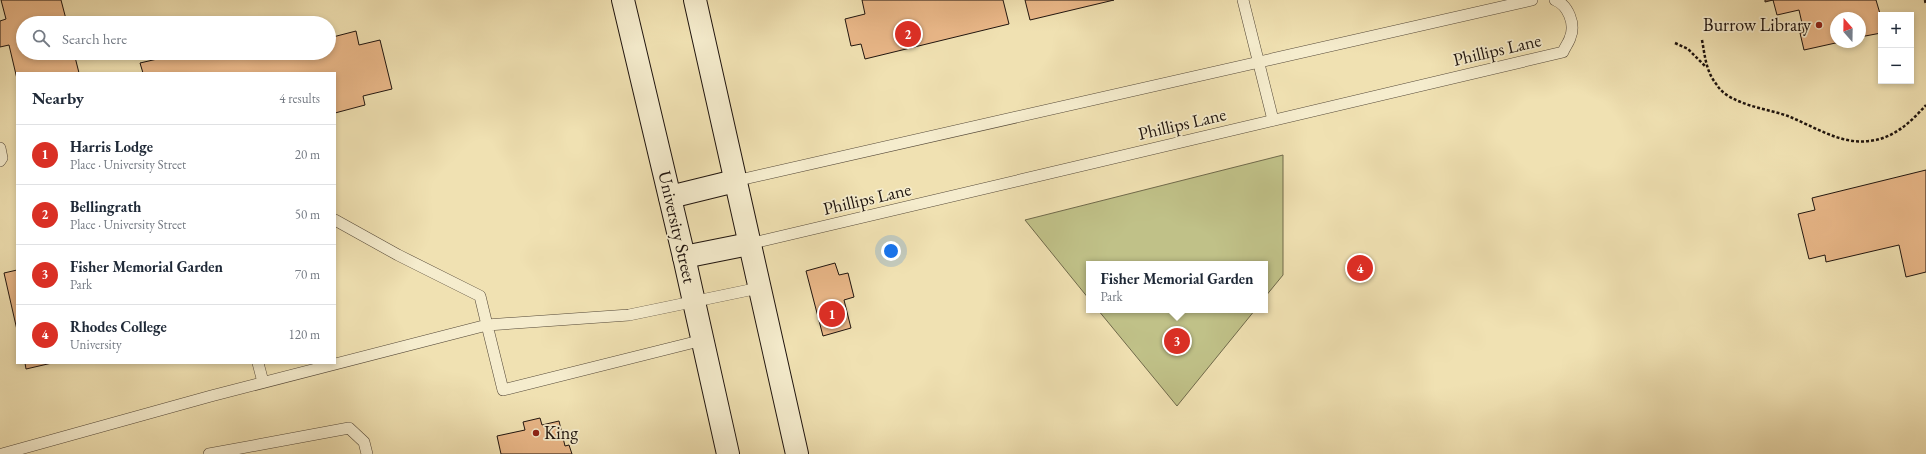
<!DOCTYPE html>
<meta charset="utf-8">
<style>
:root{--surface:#fff;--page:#f2f2f3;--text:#1f2937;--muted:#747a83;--line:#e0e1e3;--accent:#d93025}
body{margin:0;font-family:"EB Garamond",serif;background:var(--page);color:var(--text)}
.controls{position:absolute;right:12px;top:12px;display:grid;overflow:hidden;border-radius:0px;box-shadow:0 2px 6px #0003}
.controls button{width:36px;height:36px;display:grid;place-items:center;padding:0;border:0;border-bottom:1px solid var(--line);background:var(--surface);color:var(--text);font:20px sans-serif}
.compass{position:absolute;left:1830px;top:12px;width:36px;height:36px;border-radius:50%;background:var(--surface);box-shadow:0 2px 6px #0003;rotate:340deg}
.you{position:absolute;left:891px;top:251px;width:14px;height:14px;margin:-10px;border:3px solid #fff;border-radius:50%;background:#1a73e8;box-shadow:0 0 0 6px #1a73e833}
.badge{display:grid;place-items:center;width:26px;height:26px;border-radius:50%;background:var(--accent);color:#fff;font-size:13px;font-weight:700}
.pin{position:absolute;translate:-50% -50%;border:2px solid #fff;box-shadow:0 1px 4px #0006}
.popup{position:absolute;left:1086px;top:261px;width:182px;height:52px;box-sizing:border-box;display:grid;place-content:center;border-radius:0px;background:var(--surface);filter:drop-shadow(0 1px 3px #0005);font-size:13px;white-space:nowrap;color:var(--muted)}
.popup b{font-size:15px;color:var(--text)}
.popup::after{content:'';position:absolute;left:50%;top:100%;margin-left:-8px;border:8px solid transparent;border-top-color:var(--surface)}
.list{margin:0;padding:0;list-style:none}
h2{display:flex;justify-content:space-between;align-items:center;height:52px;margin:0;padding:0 16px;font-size:17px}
h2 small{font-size:13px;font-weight:400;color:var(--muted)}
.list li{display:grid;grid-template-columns:26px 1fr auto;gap:12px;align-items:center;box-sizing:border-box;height:60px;padding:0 16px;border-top:1px solid var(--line)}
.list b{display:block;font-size:15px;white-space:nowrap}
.list p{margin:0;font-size:13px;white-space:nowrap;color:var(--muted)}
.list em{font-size:13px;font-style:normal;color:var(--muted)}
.icon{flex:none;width:22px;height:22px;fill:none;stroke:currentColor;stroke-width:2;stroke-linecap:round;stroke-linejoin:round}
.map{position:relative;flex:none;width:1926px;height:454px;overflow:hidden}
.search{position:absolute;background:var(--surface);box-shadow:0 2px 6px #0003;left:16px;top:16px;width:320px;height:44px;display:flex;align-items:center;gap:10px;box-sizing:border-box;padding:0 14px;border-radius:22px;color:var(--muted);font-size:15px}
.panel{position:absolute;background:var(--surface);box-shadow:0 2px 6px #0003;left:16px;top:72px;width:320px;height:292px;border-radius:0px}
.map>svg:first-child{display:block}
</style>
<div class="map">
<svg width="1926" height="454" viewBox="0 0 1926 454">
<rect width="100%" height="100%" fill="#f0e1b2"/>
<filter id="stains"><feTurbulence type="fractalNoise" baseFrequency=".005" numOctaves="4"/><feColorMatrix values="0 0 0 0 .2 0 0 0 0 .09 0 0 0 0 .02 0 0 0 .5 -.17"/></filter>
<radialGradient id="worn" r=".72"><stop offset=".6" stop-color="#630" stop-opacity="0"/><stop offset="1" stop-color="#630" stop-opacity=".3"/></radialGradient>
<!-- green -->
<g fill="#c0c188" stroke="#706a4b">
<polygon points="1283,155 1283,275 1265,297 1265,264 1089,264 1089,299 1025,220"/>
<polygon points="1098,310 1255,310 1177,406"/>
</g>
<!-- building -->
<g fill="#e9b788" stroke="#1f140e">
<polygon points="1,0 61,0 67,23 23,23 23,53 74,53 79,73 17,73 17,79 9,45 0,47 0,21 6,19"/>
<polygon points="862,0 1003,0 1009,24 865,59 861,44 851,46 845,19 865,14"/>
<polygon points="1025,0 1114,0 1030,20"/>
<polygon points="1765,0 1876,0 1881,17 1881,33 1860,37 1860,18 1836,18 1836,42 1840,42 1804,50 1800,33 1804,32 1799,10 1777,15 1773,0 1765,2"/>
<polygon points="356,31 359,45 380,40 392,89 363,96 365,105 335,113 335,73 143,73 140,63 183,53 253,53 254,56 268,53 329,53 329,38"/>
<polygon points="1926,170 1926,272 1906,277 1899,245 1826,262 1825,255 1809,259 1798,214 1815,210 1812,198"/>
<polygon points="835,263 839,275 848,273 854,297 844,300 851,328 823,336 806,271"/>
<polygon points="17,270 17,330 4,273"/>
<polygon points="25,363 52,363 26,369"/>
<polygon points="540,418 542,425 559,421 565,446 569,445 572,454 501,454 497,436 525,430 523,422"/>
</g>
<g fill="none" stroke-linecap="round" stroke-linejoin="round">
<!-- lane casing -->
<g stroke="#534737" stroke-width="12">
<g id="lane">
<polyline points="1243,0 1273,120"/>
<polyline points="0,148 2,158 0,161"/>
<polyline points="735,181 1532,0"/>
<path d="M749,244L1563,52C1565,47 1569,42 1570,38C1576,24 1568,5 1555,0"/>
<polyline points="703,340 503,390 487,325 629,315 759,288"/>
<polyline points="258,363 263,382"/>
<polyline points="2,454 211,396 487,325 480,296 398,255 335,220"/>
<polyline points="209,454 349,428 364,442 367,454"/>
</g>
</g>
<!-- secondary casing -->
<g stroke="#1f140e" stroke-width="24">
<g id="secondary">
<polyline points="623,0 684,257 728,454"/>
<polyline points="695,0 797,454"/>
<polyline points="670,197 735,181"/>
<polyline points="684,257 749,244"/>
</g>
</g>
<!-- path -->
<g stroke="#1f140e" stroke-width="2.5" stroke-dasharray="3 2" stroke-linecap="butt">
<polyline points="1925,0 1926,5"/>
<path d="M1702,40C1705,56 1706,72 1717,85C1721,92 1729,97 1736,100C1753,108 1771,110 1788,116C1813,126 1841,145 1869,141C1893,139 1911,122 1926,105"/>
<polyline points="1675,43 1688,49 1706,67"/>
</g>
<!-- lane -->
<use href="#lane" stroke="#f5eccd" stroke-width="11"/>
<!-- secondary -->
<use href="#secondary" stroke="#f5eccd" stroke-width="22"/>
</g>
<!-- markers -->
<g fill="#8f2418" stroke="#f5eccd" stroke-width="1.5">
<circle cx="1819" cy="25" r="4"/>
<circle cx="536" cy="433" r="4"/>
</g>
<g text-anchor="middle" stroke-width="3.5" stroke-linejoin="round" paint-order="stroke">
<!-- poi labels -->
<g font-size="18" fill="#1f140e" stroke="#f5eccd" text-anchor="end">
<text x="1811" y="31">Burrow Library</text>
<text x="544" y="439" text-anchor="start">King</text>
</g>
<!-- street labels -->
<g font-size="18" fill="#1f140e" stroke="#f5eccd">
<text transform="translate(1497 50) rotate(-13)" y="6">Phillips Lane</text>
<text transform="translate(1182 124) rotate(-13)" y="6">Phillips Lane</text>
<text transform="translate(867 199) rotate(-13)" y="6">Phillips Lane</text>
<text transform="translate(677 227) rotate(77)" y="6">University Street</text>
</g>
</g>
<rect width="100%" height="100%" filter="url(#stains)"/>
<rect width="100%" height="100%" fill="url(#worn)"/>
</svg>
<div class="controls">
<button>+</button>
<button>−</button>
</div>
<svg class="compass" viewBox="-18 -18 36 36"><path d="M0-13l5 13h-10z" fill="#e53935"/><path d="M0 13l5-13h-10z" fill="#747a83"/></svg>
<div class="you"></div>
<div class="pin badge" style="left:832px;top:314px">1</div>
<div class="pin badge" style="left:908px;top:34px">2</div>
<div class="pin badge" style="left:1177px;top:341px">3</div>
<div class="popup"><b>Fisher Memorial Garden</b>Park</div>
<div class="pin badge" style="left:1360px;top:268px">4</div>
<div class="search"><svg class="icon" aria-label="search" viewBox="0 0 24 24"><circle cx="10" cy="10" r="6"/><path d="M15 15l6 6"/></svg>Search here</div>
<section class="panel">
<h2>Nearby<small>4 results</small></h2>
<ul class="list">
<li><span class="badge">1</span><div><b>Harris Lodge</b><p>Place · University Street</p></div><em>20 m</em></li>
<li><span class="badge">2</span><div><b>Bellingrath</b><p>Place · University Street</p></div><em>50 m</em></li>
<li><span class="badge">3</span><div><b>Fisher Memorial Garden</b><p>Park</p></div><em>70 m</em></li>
<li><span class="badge">4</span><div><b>Rhodes College</b><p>University</p></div><em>120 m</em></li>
</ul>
</section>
</div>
